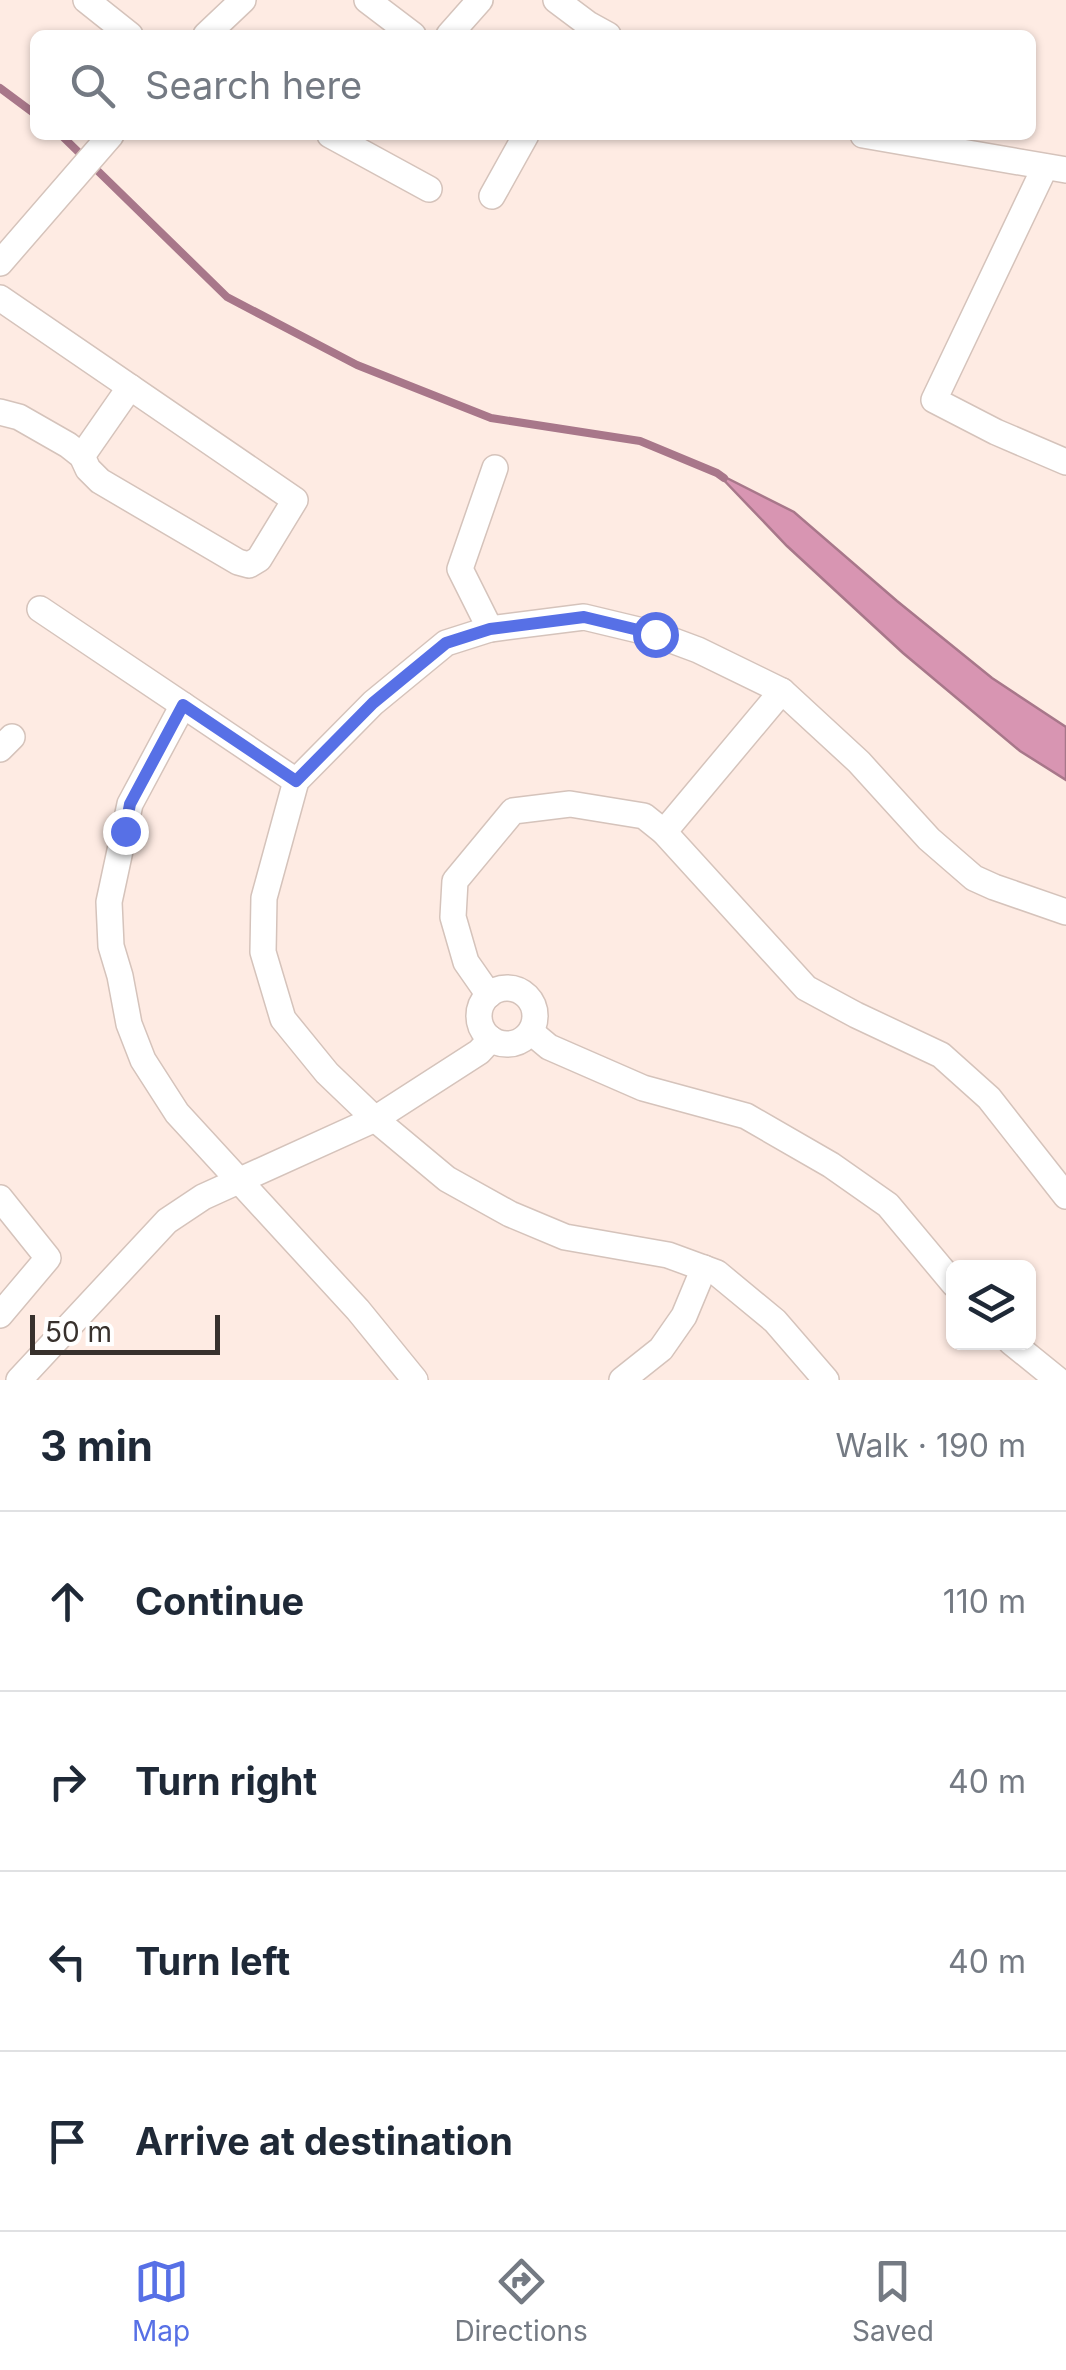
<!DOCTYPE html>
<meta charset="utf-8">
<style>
:root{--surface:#fff;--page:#f6f6f7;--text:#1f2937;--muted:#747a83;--line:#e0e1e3;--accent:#5770e6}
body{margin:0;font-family:Inter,sans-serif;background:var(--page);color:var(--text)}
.controls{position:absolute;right:30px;bottom:30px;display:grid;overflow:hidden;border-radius:15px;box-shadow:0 2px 8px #0004}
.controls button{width:90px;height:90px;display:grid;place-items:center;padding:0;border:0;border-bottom:2px solid var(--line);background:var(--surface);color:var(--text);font:50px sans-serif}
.scale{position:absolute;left:30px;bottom:25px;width:190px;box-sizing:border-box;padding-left:10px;border:5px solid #38312d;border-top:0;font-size:28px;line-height:35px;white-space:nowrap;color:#38312d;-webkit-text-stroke:8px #fff;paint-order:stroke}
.stop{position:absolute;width:30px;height:30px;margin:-22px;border:8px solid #5770e6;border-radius:50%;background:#fff}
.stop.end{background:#5770e6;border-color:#fff;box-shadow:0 2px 10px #0008}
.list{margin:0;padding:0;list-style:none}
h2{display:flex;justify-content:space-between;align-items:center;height:130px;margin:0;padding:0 40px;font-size:42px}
h2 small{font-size:32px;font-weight:400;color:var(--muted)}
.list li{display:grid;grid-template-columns:65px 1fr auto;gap:30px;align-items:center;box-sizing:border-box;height:180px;padding:0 40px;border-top:2px solid var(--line)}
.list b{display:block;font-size:38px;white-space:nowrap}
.list em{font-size:32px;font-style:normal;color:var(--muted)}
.icon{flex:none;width:55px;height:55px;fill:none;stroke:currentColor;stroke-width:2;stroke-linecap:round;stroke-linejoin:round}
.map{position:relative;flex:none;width:1066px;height:1380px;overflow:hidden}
.search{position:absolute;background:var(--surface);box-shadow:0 2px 8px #0004;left:30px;right:30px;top:30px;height:110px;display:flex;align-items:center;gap:25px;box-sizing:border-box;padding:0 35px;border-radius:15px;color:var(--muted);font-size:38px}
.sheet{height:850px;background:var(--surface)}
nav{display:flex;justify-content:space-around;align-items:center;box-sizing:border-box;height:140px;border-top:2px solid var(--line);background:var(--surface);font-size:28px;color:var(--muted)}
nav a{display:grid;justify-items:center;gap:5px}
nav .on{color:var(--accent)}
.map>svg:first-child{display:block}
</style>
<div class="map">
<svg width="1066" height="1380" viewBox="0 0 1066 1380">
<rect width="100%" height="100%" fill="#feebe3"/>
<!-- water -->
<polygon fill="#d895b2" stroke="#a8778a" stroke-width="2.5" points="717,473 794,512 897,601 992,678 1066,727 1066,780 1020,751 903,653 787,546"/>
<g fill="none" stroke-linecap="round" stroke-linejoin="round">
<!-- stream -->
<g stroke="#a8778a" stroke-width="8">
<polyline points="0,88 35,114"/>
<polyline points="61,135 227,297 357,365 491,418 640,441 717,473 724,478"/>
</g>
<!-- minor casing -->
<g stroke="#d5c3bb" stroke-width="28">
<g id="minor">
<polyline points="86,0 130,35"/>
<polyline points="367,0 413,35"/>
<polyline points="556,0 588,24 608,35"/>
<polyline points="206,35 243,0"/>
<polyline points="449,35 480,0"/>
<polyline points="330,135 429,189"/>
<polyline points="863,135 1066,170"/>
<polyline points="1045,167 934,400 996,432 1066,462"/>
<polyline points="492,196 526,135"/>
<polyline points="0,263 111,135"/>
<polyline points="0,298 295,500 259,559 249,565 238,562 100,481 88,469 82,456 68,445 19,417 0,412"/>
<polyline points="82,456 130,387"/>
<polyline points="40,609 296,781"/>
<polyline points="490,629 460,569 495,468"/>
<polyline points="183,705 130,804 109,902 111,946 120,976 129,1024 143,1060 177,1113 358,1310 415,1380"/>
<polyline points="0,749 12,737"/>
<polyline points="664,832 782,691"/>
<circle cx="507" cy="1016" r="28"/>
<polyline points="489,995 466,962 453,917 455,881 513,811 570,804 644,816 664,832 806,988 856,1015 941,1055 989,1098 1066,1196"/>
<polyline points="531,1032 549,1047 643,1088 746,1116 831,1165 888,1205 954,1284"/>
<polyline points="0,1198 48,1258 0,1315"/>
<polyline points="1011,1342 1058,1380"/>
<polyline points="19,1380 167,1221 203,1197 375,1119 479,1052 491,1039"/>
<polyline points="622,1380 661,1349 684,1316 704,1268"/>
<polyline points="826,1380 775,1321 717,1273 668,1255 565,1237 510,1214 447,1179 375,1119 327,1073 283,1019 263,952 264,898 296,781 373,703 446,643 490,629 584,617 655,634 698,650 782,691 859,762 929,839 974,878 994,887 1066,912"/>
</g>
</g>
<!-- minor -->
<use href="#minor" stroke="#fff" stroke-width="25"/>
</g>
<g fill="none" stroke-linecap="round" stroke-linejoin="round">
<!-- route -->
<polyline stroke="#5770e6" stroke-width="12" points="125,831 130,804 183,705 296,781 373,703 446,643 490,629 584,617 655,634"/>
</g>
</svg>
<div class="controls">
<button><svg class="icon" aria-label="layers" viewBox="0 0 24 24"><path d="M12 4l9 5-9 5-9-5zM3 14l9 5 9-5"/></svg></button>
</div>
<div class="scale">50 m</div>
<div class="stop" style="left:655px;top:634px"></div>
<div class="stop end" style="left:125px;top:831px"></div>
<div class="search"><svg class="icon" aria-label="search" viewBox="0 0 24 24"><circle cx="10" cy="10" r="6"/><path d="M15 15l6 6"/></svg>Search here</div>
</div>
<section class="sheet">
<h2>3 min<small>Walk · 190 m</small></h2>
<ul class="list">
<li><svg class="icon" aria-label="ahead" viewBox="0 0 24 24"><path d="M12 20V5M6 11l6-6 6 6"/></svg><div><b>Continue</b></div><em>110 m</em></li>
<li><svg class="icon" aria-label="right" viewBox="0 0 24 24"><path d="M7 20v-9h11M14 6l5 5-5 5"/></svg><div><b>Turn right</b></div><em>40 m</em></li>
<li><svg class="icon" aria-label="left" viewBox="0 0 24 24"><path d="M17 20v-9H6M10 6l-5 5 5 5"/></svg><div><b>Turn left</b></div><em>40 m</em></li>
<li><svg class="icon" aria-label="arrive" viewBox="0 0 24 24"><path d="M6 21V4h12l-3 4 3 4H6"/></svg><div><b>Arrive at destination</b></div></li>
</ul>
</section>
<nav>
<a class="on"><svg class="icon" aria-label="map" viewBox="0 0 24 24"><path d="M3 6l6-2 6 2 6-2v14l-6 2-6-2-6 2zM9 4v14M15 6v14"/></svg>Map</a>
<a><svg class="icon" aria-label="directions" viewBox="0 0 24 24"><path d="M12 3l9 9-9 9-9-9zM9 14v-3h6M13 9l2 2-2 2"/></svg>Directions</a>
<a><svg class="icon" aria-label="saved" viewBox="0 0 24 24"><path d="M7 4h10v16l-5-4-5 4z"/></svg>Saved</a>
</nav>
